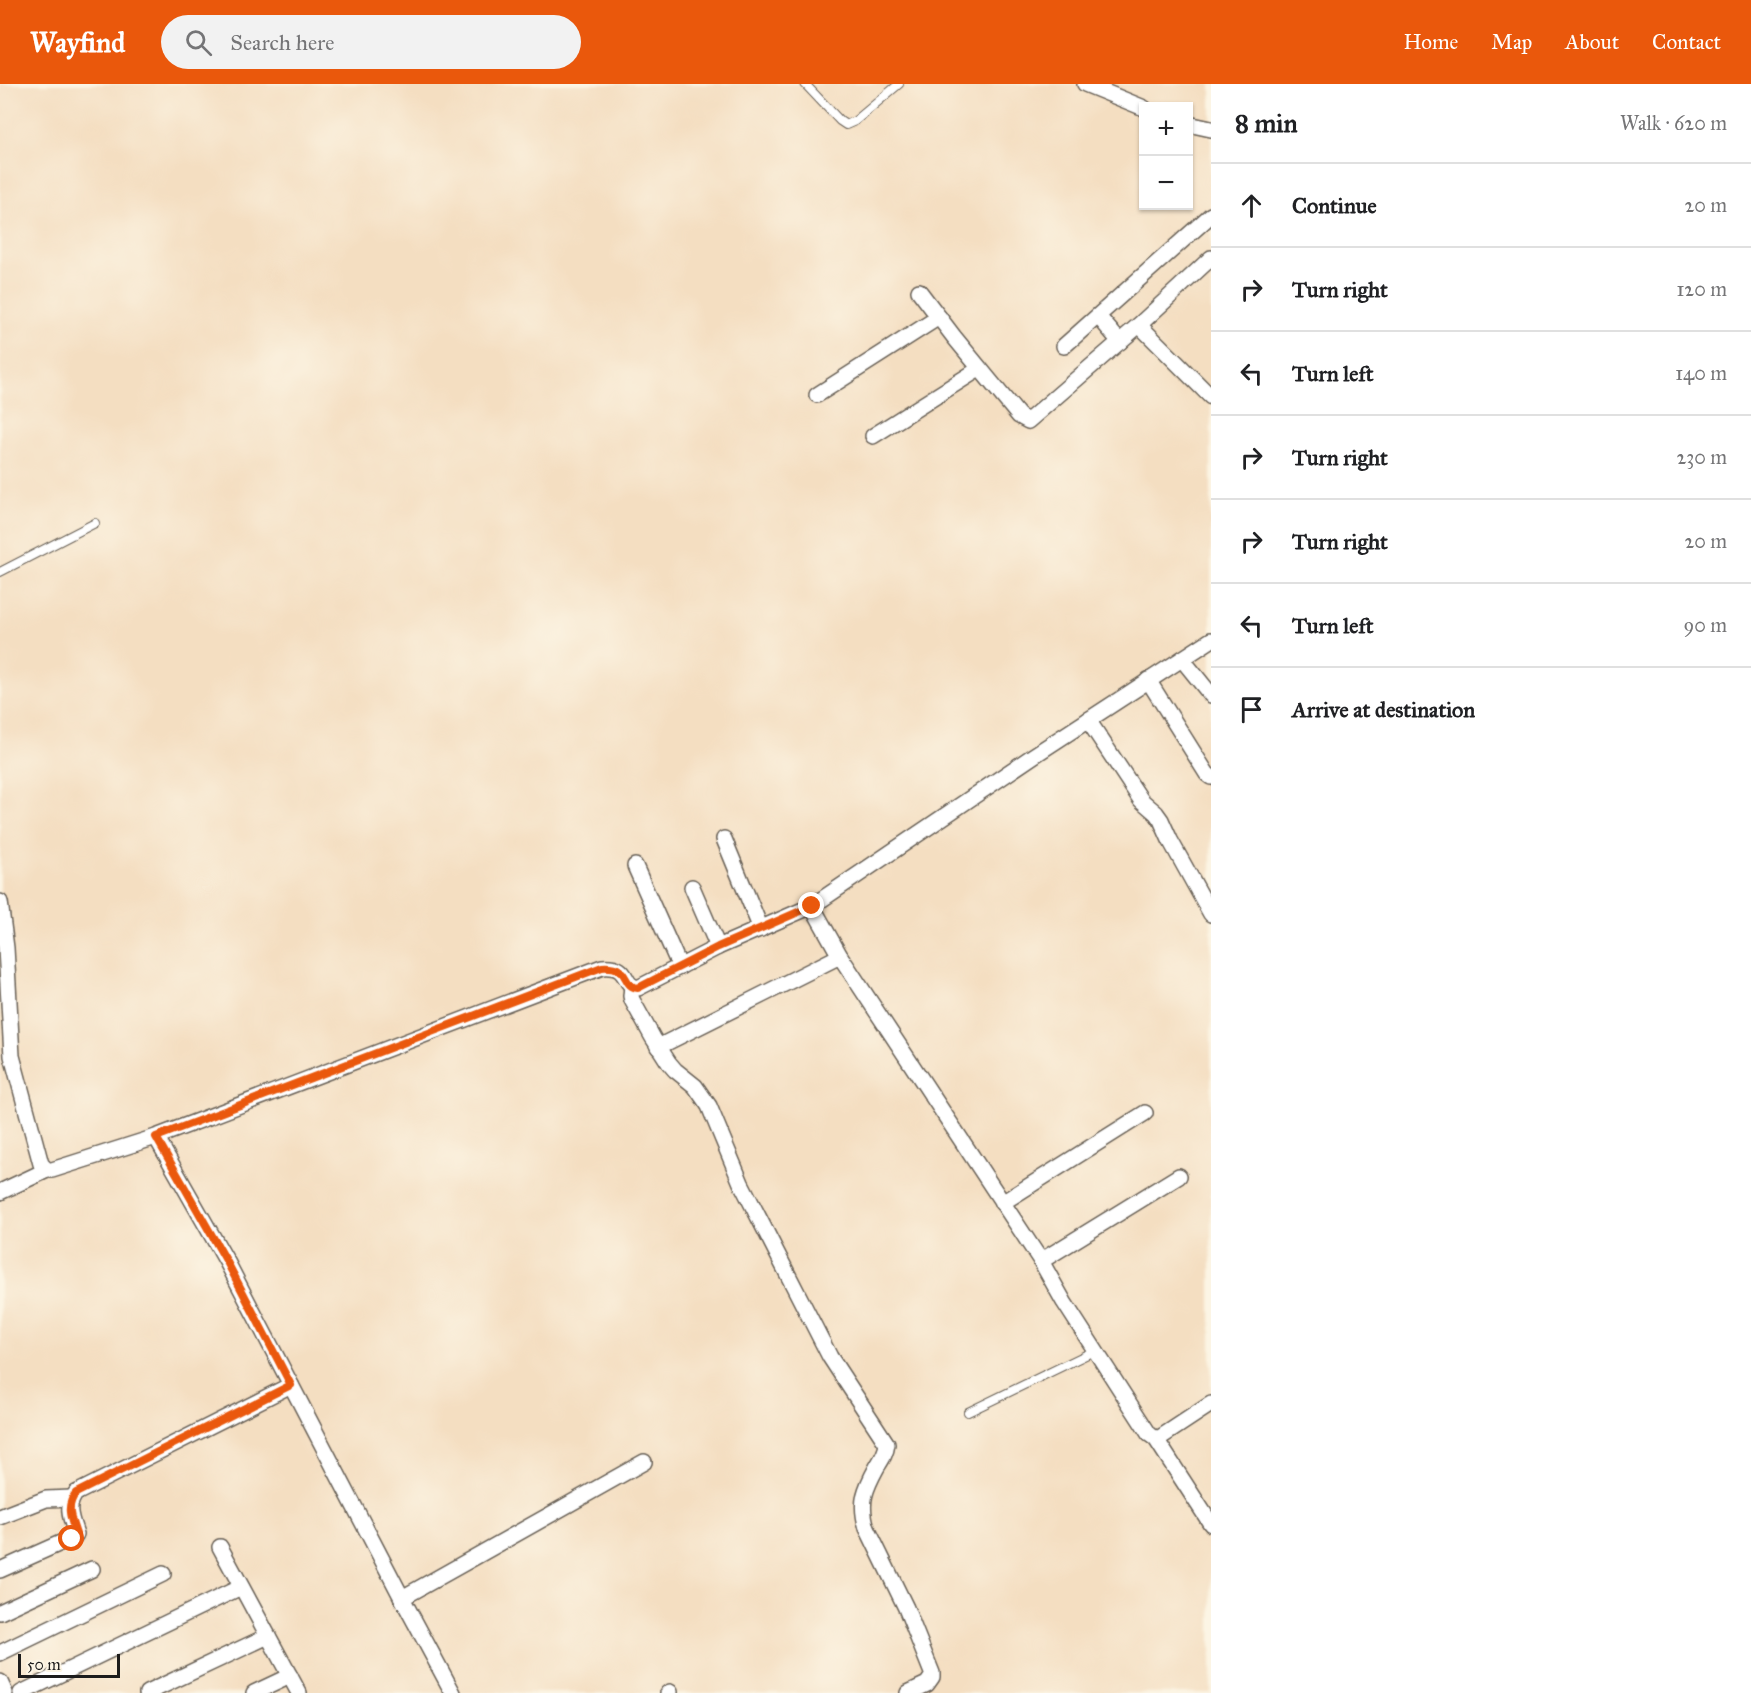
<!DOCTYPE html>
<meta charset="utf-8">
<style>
:root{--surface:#fff;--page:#f2f2f2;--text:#202124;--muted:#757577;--line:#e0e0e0;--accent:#ea580c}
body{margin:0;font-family:"IM FELL Great Primer",serif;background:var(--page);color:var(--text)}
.controls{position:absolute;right:18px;top:18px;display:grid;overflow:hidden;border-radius:0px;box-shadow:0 2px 4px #0004}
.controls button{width:54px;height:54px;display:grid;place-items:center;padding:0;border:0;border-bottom:2px solid var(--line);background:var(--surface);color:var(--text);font:30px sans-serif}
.scale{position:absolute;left:18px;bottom:15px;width:102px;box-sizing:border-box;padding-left:6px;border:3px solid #1c1c1c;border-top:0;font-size:16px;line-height:21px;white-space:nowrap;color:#1c1c1c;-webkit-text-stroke:4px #fcf5e5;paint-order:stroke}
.stop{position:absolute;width:18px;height:18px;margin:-14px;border:4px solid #ea580c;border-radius:50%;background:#fff}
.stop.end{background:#ea580c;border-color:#fff;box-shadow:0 2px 6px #0008}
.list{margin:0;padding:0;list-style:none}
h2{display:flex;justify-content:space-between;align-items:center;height:78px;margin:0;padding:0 24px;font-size:26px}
h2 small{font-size:20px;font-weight:400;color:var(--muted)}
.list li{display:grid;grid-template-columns:39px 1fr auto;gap:18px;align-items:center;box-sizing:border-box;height:84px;padding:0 24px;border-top:2px solid var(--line)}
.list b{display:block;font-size:22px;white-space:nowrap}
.list em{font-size:20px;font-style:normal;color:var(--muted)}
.icon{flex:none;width:33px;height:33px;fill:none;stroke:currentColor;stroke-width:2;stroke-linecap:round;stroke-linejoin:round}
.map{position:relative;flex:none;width:1211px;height:1609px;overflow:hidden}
header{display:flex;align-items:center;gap:36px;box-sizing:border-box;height:84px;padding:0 30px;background:var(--accent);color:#fff}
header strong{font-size:28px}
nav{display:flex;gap:33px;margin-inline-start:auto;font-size:21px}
.search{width:420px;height:54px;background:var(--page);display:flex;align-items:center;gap:15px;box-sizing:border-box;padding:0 21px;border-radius:33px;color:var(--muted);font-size:22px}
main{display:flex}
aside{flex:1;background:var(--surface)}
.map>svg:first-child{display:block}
</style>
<header>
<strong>Wayfind</strong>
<div class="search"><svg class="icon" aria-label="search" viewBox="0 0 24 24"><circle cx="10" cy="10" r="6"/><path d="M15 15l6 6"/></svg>Search here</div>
<nav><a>Home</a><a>Map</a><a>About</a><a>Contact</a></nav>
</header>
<main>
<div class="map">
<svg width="1211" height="1609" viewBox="0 0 1211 1609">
<rect width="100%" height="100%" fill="#fcf5e5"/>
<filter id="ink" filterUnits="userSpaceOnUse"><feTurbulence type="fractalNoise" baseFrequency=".0167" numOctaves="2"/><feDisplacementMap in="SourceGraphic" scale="12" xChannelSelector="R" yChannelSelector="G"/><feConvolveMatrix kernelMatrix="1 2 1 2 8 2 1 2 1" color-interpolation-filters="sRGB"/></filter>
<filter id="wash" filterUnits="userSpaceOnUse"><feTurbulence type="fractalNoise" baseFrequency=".008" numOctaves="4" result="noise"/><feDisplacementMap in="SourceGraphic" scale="24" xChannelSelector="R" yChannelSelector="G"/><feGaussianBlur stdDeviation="1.35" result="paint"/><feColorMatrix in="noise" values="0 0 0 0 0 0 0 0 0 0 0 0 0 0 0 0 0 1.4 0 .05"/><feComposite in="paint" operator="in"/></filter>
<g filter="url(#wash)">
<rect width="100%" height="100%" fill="#f4dec1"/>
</g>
<g filter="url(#ink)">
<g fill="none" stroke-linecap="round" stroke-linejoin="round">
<!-- service casing -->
<g stroke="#686056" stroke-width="10">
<g id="service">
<polyline points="805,0 840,37 846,41 855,37 899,0"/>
<polyline points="0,488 95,439"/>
<polyline points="968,1328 1096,1266"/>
</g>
</g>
<!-- minor casing -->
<g stroke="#686056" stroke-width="18">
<g id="minor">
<polyline points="1085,0 1144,24"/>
<polyline points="1188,40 1211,45"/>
<polyline points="919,207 954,253 1019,332 1028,337 1139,241 1211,174"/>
<polyline points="1098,232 1120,258"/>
<polyline points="1139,241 1211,313"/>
<polyline points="1064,262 1211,131"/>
<polyline points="817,311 939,233"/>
<polyline points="873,352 979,285"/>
<polyline points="1182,575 1211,611"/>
<polyline points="1148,596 1207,690 1211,693"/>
<polyline points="1088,636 1141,716 1156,729 1161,736 1170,756 1211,830"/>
<polyline points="724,755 761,845"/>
<polyline points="635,782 680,883"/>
<polyline points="692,803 718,863"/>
<path d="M0,818L6,864L12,972L41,1080L47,1086H52L156,1053L602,883C632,881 620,901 638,904L718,863L812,822L1033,672L1211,556"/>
<polyline points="812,822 840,872 1041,1177 1064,1218 1149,1350 1156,1355 1161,1353 1211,1320"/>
<path d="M632,902L631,912L632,916L653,954L669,979L675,986L695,1002L709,1022L741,1099L830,1273L887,1360C886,1369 882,1375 877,1383C865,1405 859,1418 867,1444L906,1524L932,1589V1593L927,1600L908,1609"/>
<polyline points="658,963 840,872"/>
<polyline points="156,1053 227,1178 402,1514 453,1609"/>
<polyline points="0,1108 47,1086"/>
<polyline points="1002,1119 1145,1029"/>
<polyline points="1041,1177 1179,1092"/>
<polyline points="1156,1355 1211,1440"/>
<polyline points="0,1433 46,1415 72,1414"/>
<polyline points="220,1463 299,1609"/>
<path d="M0,1486L74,1453L76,1450C71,1435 65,1422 76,1409L291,1301"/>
<polyline points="402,1514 644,1378"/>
<polyline points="0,1528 92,1485"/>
<polyline points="0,1569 163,1490"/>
<polyline points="0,1598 5,1609"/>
<polyline points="21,1609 241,1503"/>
<polyline points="147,1609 268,1552"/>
<polyline points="254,1609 290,1592"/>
<polyline points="668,1609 670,1608"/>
</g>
</g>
<!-- service -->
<use href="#service" stroke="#fff" stroke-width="8"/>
<!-- minor -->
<use href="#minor" stroke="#fff" stroke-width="15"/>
</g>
</g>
<g fill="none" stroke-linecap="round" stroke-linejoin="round" filter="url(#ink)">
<!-- route -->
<path stroke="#ea580c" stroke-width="8" d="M72,1455L76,1450C71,1435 65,1422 76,1409L291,1301L227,1178L156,1053L602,883C632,881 620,902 638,904L718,863L812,822"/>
</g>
</svg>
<div class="controls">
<button>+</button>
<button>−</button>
</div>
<div class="scale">50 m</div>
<div class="stop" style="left:72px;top:1455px"></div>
<div class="stop end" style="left:812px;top:822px"></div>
</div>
<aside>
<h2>8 min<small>Walk · 620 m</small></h2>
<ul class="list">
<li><svg class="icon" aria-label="ahead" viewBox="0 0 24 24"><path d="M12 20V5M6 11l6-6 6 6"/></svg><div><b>Continue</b></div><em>20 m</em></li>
<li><svg class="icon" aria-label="right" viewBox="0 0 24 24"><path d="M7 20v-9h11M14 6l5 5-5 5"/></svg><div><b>Turn right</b></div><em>120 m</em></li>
<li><svg class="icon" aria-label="left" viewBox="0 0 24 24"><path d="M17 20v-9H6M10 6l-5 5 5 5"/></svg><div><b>Turn left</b></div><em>140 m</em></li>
<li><svg class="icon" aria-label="right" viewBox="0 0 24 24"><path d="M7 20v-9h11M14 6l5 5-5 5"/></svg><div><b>Turn right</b></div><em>230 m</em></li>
<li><svg class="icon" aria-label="right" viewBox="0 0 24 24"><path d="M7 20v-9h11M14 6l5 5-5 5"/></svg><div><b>Turn right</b></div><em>20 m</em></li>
<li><svg class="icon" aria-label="left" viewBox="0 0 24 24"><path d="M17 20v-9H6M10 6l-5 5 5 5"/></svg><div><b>Turn left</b></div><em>90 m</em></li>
<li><svg class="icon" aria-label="arrive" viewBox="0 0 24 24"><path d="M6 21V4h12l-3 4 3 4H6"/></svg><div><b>Arrive at destination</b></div></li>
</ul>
</aside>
</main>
